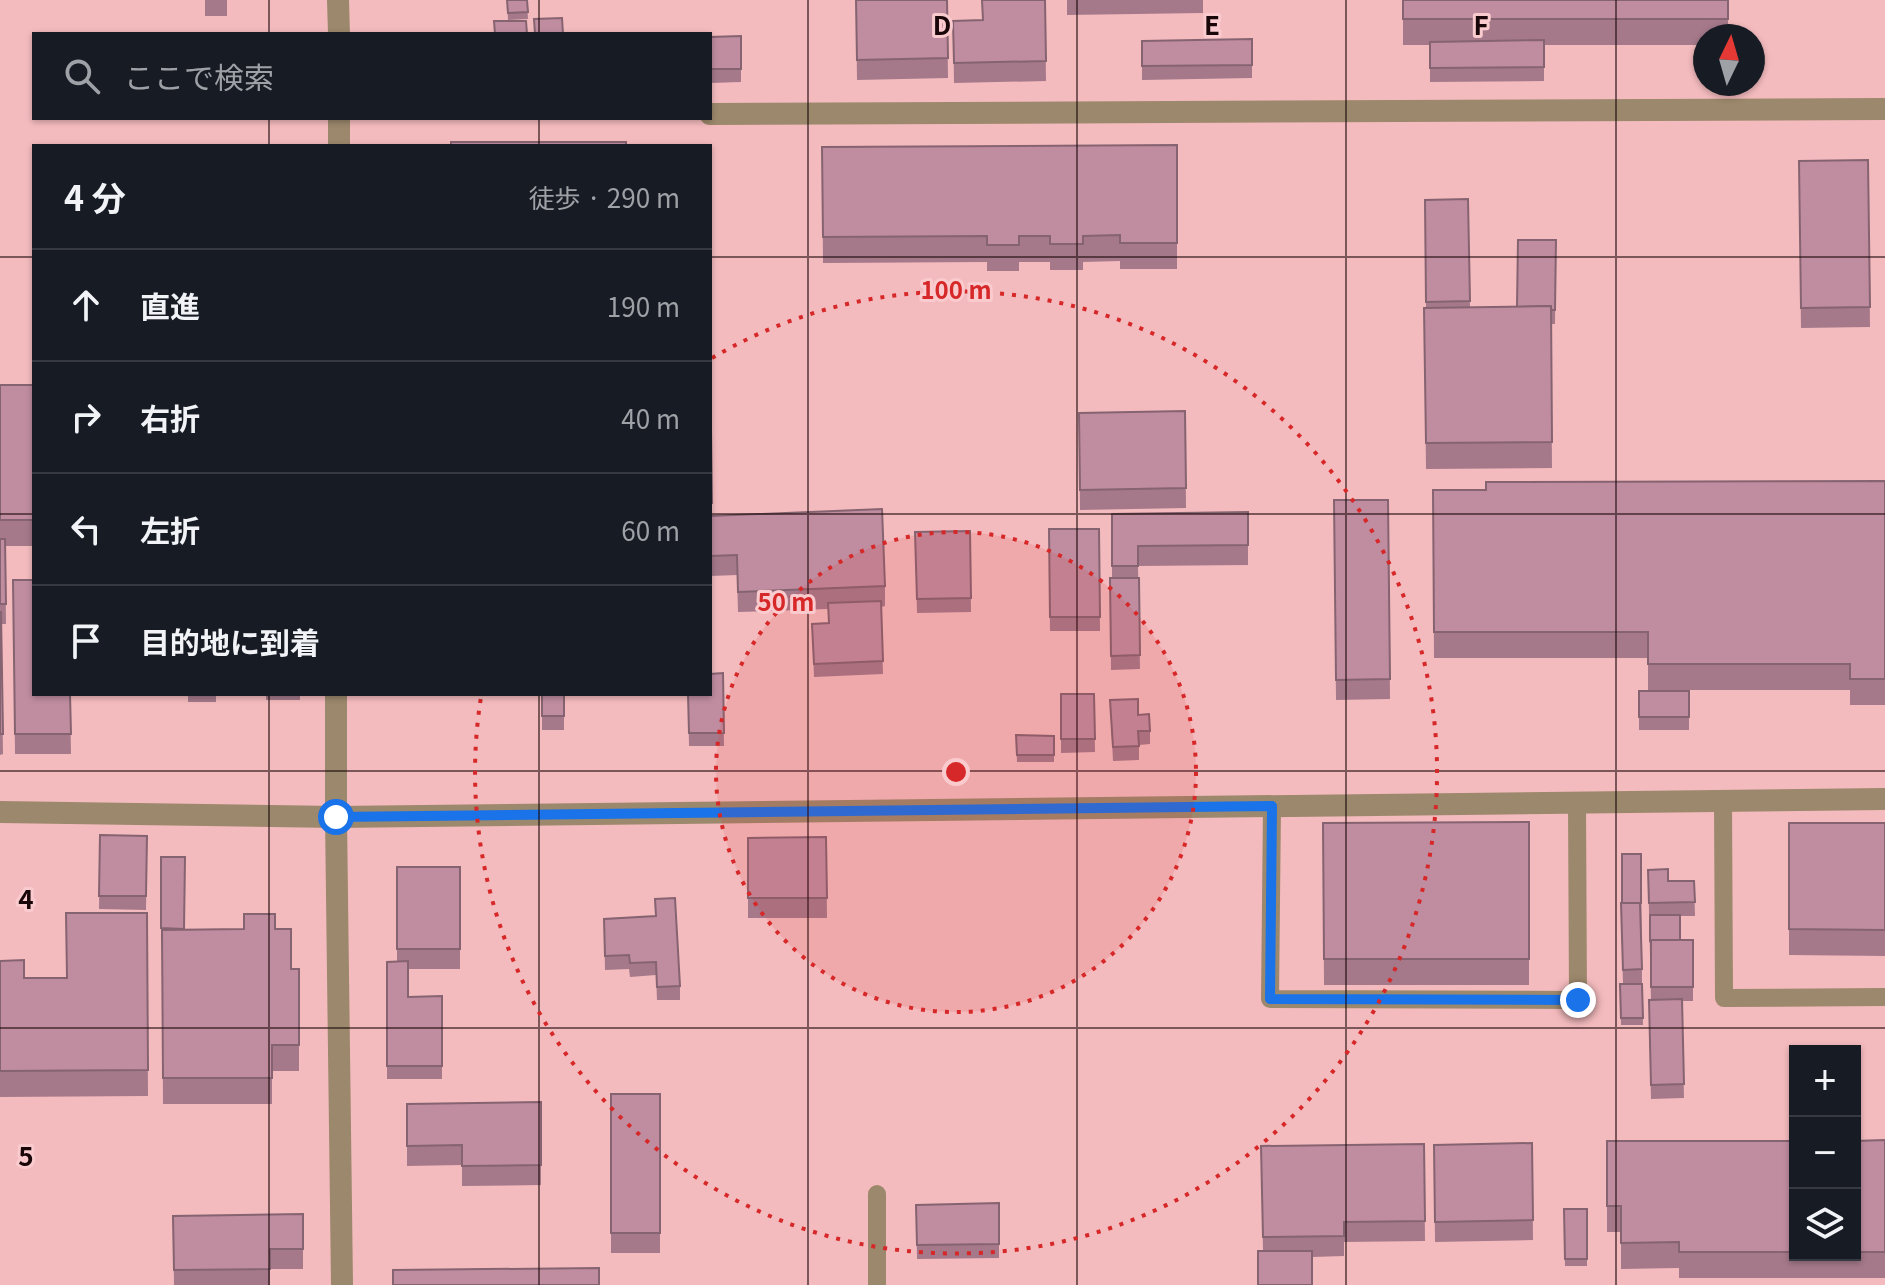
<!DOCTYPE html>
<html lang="ja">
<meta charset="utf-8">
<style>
:root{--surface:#171b24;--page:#20242c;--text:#f1f3f6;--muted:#9ea1a6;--line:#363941}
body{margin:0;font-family:Georgia,"Noto Sans JP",serif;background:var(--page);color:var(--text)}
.controls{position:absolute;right:24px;bottom:24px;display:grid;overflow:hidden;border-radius:0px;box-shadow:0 2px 6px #0004}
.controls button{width:72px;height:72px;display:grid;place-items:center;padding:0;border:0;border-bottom:2px solid var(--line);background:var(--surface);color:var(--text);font:40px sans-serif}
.compass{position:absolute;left:1693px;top:24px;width:72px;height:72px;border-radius:50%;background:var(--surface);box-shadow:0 2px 6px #0004;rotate:5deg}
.stop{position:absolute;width:24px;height:24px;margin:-18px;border:6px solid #1a73e8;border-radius:50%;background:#fff}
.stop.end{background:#1a73e8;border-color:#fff;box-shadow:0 2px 8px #0008}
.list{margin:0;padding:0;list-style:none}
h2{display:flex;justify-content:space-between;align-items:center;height:104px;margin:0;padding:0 32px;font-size:34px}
h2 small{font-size:26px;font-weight:400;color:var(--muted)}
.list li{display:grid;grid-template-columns:52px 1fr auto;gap:24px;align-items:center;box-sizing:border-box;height:112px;padding:0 32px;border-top:2px solid var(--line)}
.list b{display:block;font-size:30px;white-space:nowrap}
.list em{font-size:26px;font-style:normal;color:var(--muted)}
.icon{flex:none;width:44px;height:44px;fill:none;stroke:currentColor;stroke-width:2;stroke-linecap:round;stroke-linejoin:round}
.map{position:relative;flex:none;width:1885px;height:1285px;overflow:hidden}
.search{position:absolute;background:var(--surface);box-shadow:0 2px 6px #0004;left:32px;top:32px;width:680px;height:88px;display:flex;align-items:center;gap:20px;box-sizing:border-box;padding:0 28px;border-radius:0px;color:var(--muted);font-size:30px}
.panel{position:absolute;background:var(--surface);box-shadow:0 2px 6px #0004;left:32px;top:144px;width:680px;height:552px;border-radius:0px}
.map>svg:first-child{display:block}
</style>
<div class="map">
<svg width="1885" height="1285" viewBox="0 0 1885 1285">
<rect width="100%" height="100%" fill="#f4bbbe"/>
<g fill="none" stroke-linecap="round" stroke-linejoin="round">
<!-- service -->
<g stroke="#9c886c" stroke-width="18">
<polyline points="1723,801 1724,998 1885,997"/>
<polyline points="1272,806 1270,999 1578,1000 1577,803"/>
<polyline points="877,1285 877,1194"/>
</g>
<!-- minor -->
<g stroke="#9c886c" stroke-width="22">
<polyline points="338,0 339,34"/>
<polyline points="710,114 1885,109"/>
<polyline points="339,146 339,118"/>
<polyline points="336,694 336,817 342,1285"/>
<polyline points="0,812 336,817 1885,799"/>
</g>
</g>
<!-- wall -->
<g fill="#a5798a">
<rect x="205" y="0" width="22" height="16"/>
<polygon points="507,0 527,0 528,19 508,20"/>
<polygon points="856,0 947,0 948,78 857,80"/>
<polygon points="1045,0 1046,81 954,83 953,21 982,20"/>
<polygon points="1067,0 1203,0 1203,13 1067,15"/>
<polygon points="1403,0 1728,0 1728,36 1705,36 1705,45 1544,45 1544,81 1430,82 1430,45 1403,45"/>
<polygon points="741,36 741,82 710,83 710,37"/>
<polygon points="1252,39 1252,78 1142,80 1142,41"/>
<polygon points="1177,145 1177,269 1120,269 1120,261 1083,262 1083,270 1050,270 1050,262 1019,262 1019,271 987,271 987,262 823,263 822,147"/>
<polygon points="1868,160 1870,327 1801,328 1799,161"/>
<polygon points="1468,199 1470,307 1517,307 1556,240 1555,324 1551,324 1552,468 1426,469 1424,308 1426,308 1425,200"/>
<polygon points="0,385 34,385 34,546 5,546 6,624 1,624 3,754 0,755"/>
<polygon points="1185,411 1186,508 1080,510 1079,413"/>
<polygon points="710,430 712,515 885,586 885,606 881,607 883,674 814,677 812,624 828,623 828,609 738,612 737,575 710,576"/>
<polygon points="1885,481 1885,705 1850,705 1850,690 1648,690 1648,658 1434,658 1433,490"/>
<polygon points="1334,500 1388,500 1390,699 1336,700"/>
<polygon points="1248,512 1248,565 1138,566 1140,669 1111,670 1110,578 1112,578 1112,514"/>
<polygon points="1049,529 1099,529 1100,631 1050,631"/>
<polygon points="970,531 971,612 917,613 915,532"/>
<polygon points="13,580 70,694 71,754 15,754"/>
<polygon points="723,673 724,746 689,746 688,694"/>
<rect x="1639" y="691" width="50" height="39"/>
<rect x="188" y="694" width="28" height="8"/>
<rect x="266" y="694" width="34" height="6"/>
<rect x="542" y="694" width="22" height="36"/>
<polygon points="1061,694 1094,694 1095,752 1061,753"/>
<polygon points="1110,700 1138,715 1150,731 1150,744 1139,745 1139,760 1113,761"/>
<polygon points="1016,735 1054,736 1054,762 1017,762"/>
<polygon points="1529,822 1529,985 1324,985 1323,823"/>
<polygon points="1789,823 1885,823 1885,956 1789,955"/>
<polygon points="100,835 147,836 146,910 99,909"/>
<polygon points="826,837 827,918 748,918 748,838"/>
<polygon points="1641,854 1642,983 1623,984 1621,917 1622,903"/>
<polygon points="161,857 184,929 275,929 291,969 299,969 299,1071 272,1071 272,1104 163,1104 162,942 161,942"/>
<polygon points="397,867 460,867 460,969 408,969 408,997 442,996 442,1079 387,1079 387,962 397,961"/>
<polygon points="1648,870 1668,881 1694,881 1695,916 1680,916 1680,940 1693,940 1693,1001 1682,1001 1684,1098 1651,1099 1649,1014 1651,1000"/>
<polygon points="147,913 148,1096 0,1097 0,961 24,978 66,978"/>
<polygon points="655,916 680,986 680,1000 657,1000 656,975 630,977 629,969 605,970 604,919"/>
<polygon points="1620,984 1642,984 1643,1025 1621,1025"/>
<rect x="611" y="1094" width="49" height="159"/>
<polygon points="541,1102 541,1185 462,1186 462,1165 407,1166 407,1104"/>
<polygon points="1885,1140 1885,1278 1679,1278 1679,1268 1621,1269 1621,1232 1607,1232 1607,1141 1795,1141 1795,1255 1855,1255 1855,1141"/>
<polygon points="1532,1143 1533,1240 1435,1242 1434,1145"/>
<polygon points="1424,1144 1425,1241 1344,1242 1344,1256 1312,1257 1263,1251 1261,1146"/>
<polygon points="999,1203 999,1258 917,1259 916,1205"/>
<polygon points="1564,1209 1587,1209 1587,1266 1565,1266"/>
<polygon points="303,1214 303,1269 270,1269 270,1285 174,1285 173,1216"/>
</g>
<!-- building -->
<g fill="#c08da0" stroke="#866370" stroke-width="2">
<polygon points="507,0 527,0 528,12 508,13"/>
<polygon points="856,0 947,0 948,58 857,60"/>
<polygon points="982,0 1045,0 1046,61 954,63 953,21 983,20"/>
<rect x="1403" y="0" width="325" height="19"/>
<polygon points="562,18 563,34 535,34 534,19"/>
<polygon points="494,21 526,21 527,34 495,34"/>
<polygon points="741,36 741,69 710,69 710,37"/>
<polygon points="1252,39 1252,65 1142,66 1142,41"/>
<polygon points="1544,40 1544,67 1430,68 1430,42"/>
<rect x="451" y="142" width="175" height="4"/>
<polygon points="1177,145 1177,243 1120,243 1120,235 1083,236 1083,244 1050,244 1050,236 1019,236 1019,245 987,245 987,236 823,237 822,147"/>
<polygon points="1868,160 1870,307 1801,308 1799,161"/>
<polygon points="1468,199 1470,301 1426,302 1425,200"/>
<polygon points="1518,240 1556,240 1555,310 1551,310 1551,306 1517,307"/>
<polygon points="1551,306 1552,442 1426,443 1424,308"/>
<rect x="0" y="385" width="34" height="135"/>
<polygon points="1185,411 1186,488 1080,490 1079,413"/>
<polygon points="710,430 711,430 712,503 710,503"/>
<polygon points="1885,481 1885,679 1850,679 1850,664 1648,664 1648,632 1434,632 1433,490 1486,490 1486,482"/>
<polygon points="1334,500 1388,500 1390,679 1336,680"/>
<polygon points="882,509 885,586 738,592 737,555 710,556 710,516"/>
<polygon points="1248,512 1248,545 1138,546 1138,566 1112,566 1112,514"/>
<polygon points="1049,529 1099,529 1100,617 1050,617"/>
<polygon points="970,531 971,598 917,599 915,532"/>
<polygon points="0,539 5,539 6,604 0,604"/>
<polygon points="1110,578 1139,578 1140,655 1111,656"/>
<polygon points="13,580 34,580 34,694 70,694 71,734 15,734"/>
<polygon points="881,601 883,661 814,664 812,624 829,623 828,603"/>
<polygon points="0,612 1,612 3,734 0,734"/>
<polygon points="723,673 724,733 689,733 688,694 710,694 710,674"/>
<rect x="1639" y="691" width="50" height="26"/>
<rect x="542" y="694" width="22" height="22"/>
<polygon points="1061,694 1094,694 1095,739 1061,739"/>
<polygon points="1138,699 1138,715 1149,714 1150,731 1138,731 1139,746 1113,747 1110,700"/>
<polygon points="1016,735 1054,736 1054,755 1017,755"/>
<polygon points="1529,822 1529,959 1324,959 1323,823"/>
<polygon points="1789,823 1885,823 1885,930 1789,929"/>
<polygon points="100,835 147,836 146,896 99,896"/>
<polygon points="826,837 827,898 748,898 748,838"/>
<rect x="1622" y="854" width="19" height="49"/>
<polygon points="161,857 185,857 184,929 161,928"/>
<rect x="397" y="867" width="63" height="82"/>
<polygon points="1668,869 1668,881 1694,881 1695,902 1649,903 1648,870"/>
<polygon points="675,898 680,986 657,987 656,962 630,963 629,955 605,956 604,919 656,916 655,899"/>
<polygon points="1621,903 1640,903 1642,969 1623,970"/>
<polygon points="66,913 147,913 148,1070 0,1071 0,961 24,960 24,978 67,978"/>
<polygon points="244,914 275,914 275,929 291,929 291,969 299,969 299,1045 272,1045 272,1078 163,1078 162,930 244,929"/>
<polygon points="1650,915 1680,915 1680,940 1651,940 1650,942"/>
<rect x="1651" y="940" width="42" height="47"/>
<polygon points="408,961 408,997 442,996 442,1066 387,1066 387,962"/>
<polygon points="1620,984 1642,984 1643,1018 1621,1018"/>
<polygon points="1682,999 1684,1084 1651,1085 1649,1000"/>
<rect x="611" y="1094" width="49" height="139"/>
<polygon points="541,1102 541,1165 462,1166 462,1145 407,1146 407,1104"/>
<polygon points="1885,1140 1885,1252 1855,1252 1855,1141"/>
<polygon points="1607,1141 1795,1141 1795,1252 1679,1252 1679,1242 1621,1243 1621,1206 1607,1206"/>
<polygon points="1532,1143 1533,1220 1435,1222 1434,1145"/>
<polygon points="1424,1144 1425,1221 1344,1222 1344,1236 1263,1237 1261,1146"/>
<polygon points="999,1203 999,1244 917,1245 916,1205"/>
<polygon points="1564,1209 1587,1209 1587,1259 1565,1259"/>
<polygon points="303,1214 303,1249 270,1249 270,1269 174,1270 173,1216"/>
<rect x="1258" y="1251" width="54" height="34"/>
<polygon points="599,1268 599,1285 393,1285 393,1270"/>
</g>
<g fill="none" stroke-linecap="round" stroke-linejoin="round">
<!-- route -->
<polyline stroke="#1a73e8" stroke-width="10" points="336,817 1272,806 1270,999 1578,1000"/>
</g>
<!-- grid -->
<path fill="none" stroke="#180608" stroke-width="2" stroke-opacity="0.55" d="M269,0V34M539,0V34M808,0V1285M1077,0V1285M1346,0V1285M1616,0V1285M269,118V146M539,118V146M0,257H34M710,257H1885M0,514H34M710,514H1885M269,694V1285M539,694V1285M0,771H1885M0,1028H1885"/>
<!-- distance rings -->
<circle cx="956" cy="772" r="240" fill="#d62828" fill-opacity=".12"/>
<g fill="none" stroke="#d62828" stroke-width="4" stroke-dasharray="4 8">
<circle cx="956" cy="772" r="240"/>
<path d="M712 358A481 481 0 1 1 481 697"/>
</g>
<g font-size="26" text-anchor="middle" font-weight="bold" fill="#180608" stroke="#facbce" stroke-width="6" stroke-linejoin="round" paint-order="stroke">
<text x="942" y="35">D</text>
<text x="1212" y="35">E</text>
<text x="1481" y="35">F</text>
<text x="26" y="909">4</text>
<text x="26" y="1166">5</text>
</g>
<circle cx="956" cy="772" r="12" fill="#d62828" stroke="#facbce" stroke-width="4"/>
<g font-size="24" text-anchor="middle" font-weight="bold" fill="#d62828" stroke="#facbce" stroke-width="6" stroke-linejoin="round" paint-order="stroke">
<text x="956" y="299">100 m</text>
<text x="786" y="611">50 m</text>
</g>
</svg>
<div class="controls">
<button>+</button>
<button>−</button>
<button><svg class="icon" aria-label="layers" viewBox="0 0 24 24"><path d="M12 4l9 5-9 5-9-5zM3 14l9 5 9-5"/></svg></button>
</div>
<svg class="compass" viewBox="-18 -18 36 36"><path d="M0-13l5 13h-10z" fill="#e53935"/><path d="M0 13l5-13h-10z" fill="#9ea1a6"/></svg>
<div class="stop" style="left:336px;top:817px"></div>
<div class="stop end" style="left:1578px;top:1000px"></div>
<div class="search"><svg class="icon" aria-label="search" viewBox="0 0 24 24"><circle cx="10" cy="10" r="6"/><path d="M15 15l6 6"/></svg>ここで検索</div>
<section class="panel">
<h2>4 分<small>徒歩 · 290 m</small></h2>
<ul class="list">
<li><svg class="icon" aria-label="ahead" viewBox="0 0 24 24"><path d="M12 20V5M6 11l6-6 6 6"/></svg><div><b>直進</b></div><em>190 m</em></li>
<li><svg class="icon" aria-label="right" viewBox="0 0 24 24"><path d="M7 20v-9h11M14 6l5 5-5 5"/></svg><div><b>右折</b></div><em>40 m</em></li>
<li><svg class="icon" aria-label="left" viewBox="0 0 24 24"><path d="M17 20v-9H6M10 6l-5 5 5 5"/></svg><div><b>左折</b></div><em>60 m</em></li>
<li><svg class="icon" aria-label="arrive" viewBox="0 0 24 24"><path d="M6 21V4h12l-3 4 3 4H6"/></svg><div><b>目的地に到着</b></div></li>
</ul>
</section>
</div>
